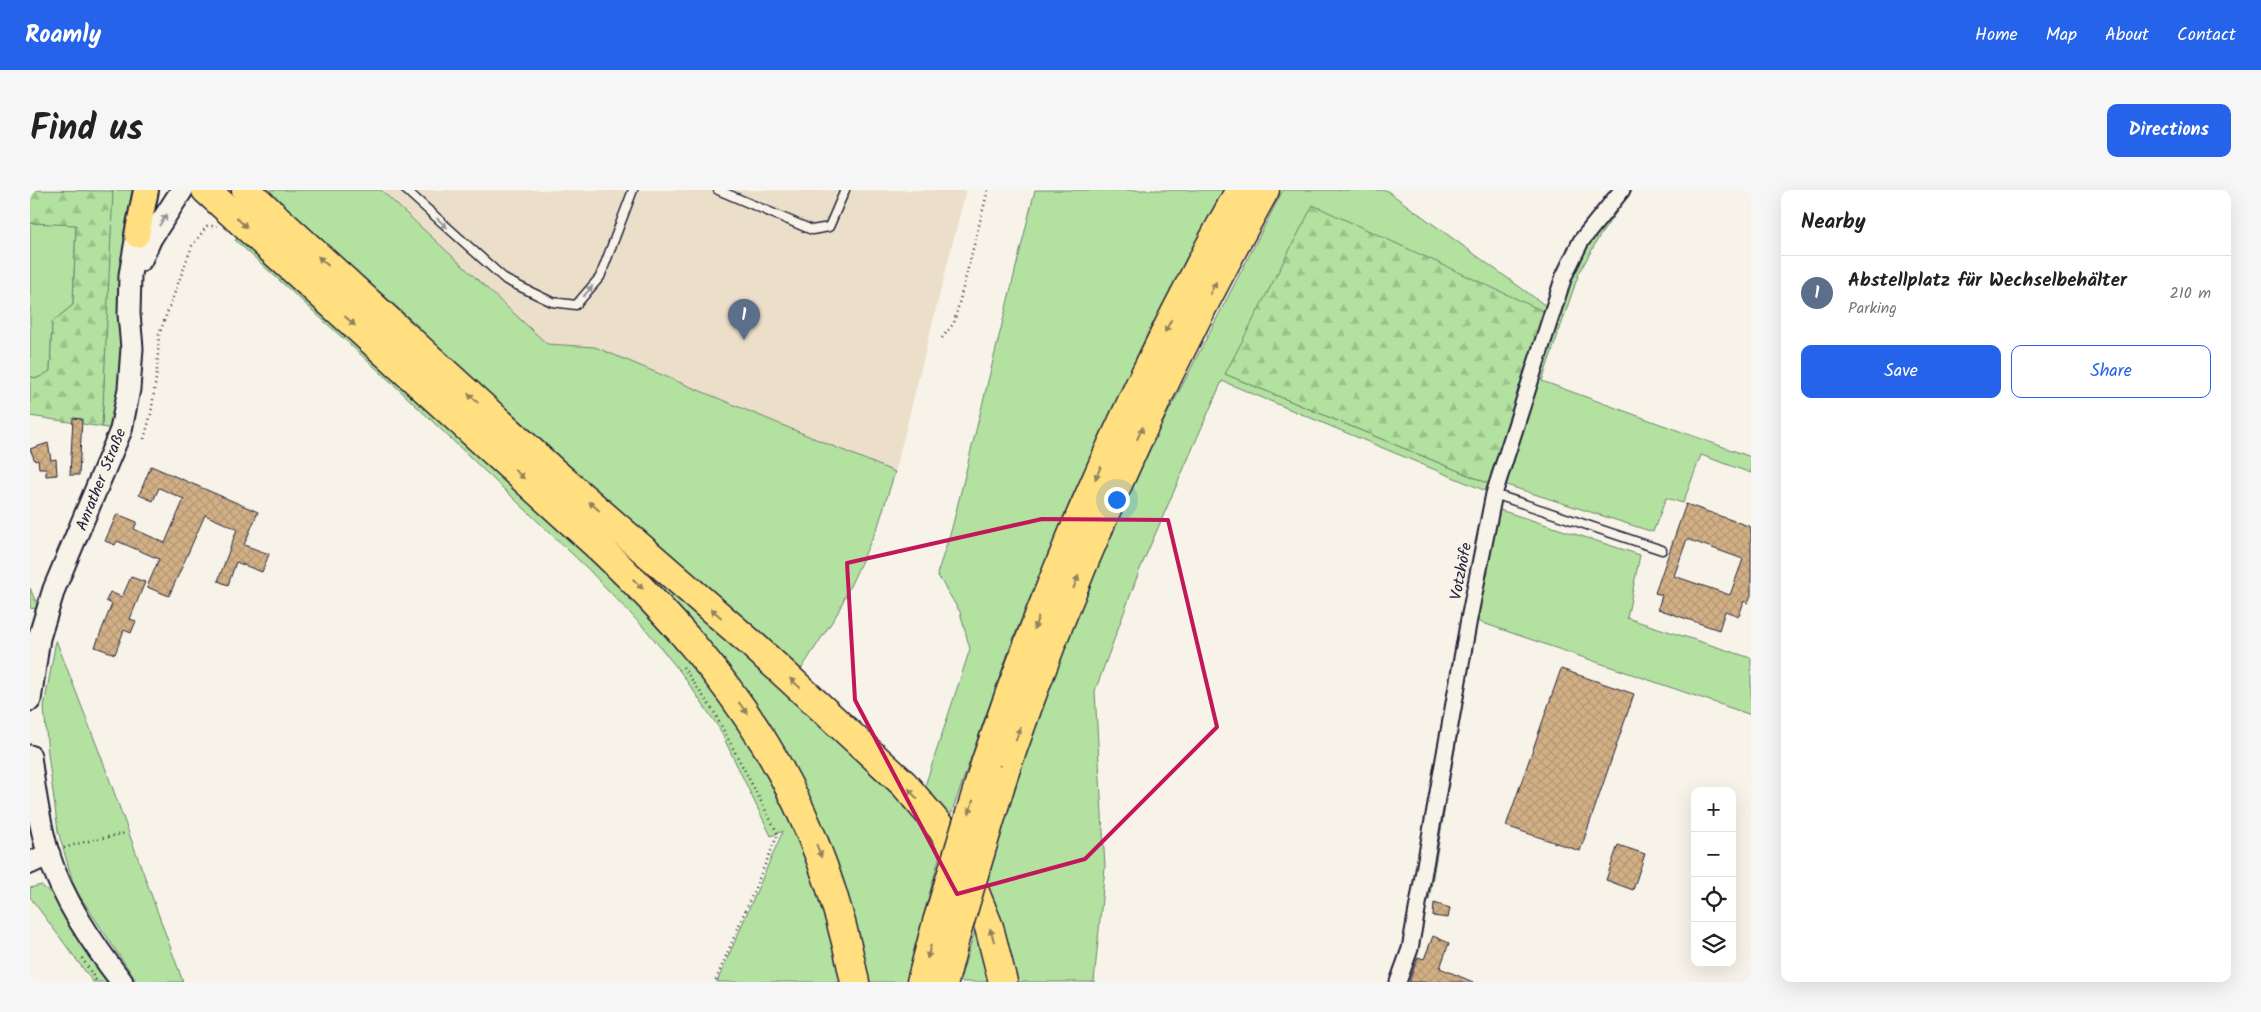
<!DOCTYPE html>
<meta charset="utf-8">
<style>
:root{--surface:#fff;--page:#f6f6f6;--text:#222;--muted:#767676;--line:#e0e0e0;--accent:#2563eb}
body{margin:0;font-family:Kalam,sans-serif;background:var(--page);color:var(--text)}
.controls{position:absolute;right:15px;bottom:15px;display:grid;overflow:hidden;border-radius:10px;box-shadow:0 5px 20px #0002}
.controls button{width:45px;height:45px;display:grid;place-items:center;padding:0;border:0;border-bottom:1px solid var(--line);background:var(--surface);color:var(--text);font:25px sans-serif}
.you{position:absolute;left:1086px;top:309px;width:18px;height:18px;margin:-12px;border:4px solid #fff;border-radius:50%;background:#1a73e8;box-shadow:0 0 0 8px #1a73e833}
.badge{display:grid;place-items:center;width:32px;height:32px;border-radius:50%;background:var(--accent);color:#fff;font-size:16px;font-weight:700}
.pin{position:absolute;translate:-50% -41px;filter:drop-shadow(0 1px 2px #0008)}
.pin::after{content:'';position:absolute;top:26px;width:18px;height:15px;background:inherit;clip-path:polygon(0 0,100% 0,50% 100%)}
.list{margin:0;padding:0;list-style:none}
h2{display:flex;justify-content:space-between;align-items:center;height:65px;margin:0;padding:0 20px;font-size:21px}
h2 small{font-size:16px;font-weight:400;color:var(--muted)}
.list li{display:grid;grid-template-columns:32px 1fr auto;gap:15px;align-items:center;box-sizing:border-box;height:75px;padding:0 20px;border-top:1px solid var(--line)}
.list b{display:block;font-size:19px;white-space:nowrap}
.list p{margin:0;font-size:16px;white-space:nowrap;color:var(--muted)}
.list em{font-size:16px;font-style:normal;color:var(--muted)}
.actions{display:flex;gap:10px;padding:15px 20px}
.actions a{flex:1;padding:11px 0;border:1px solid var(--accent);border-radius:10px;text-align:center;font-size:18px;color:var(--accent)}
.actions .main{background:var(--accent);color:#fff}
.icon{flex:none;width:28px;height:28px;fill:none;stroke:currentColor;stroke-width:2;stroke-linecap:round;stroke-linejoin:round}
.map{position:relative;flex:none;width:1721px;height:792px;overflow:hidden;border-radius:10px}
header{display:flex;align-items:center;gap:30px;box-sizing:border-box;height:70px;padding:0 25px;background:var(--accent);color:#fff}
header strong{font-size:24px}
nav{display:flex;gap:28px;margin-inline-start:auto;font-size:18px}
.intro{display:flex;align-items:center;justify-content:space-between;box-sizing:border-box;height:120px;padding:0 30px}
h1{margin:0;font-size:35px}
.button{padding:12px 22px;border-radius:10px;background:var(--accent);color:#fff;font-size:18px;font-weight:700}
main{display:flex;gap:30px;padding:0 30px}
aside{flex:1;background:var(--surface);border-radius:10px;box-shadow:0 5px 20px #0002}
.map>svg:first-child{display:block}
</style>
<header>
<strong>Roamly</strong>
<nav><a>Home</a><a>Map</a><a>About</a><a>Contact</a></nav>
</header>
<div class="intro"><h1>Find us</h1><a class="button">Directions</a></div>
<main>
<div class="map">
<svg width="1721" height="792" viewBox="0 0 1721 792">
<defs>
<pattern id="forest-firs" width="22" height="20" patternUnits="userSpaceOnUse" patternTransform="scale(1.25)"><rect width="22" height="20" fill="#b3e19f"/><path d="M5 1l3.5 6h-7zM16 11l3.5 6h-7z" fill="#9ac18a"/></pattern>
<pattern id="building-cross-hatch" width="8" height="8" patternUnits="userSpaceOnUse" patternTransform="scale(1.25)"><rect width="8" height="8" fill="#d2b085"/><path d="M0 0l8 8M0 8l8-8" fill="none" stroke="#b49774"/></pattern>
</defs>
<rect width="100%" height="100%" fill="#f7f3e8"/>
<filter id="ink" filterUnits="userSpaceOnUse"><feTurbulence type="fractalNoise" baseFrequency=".02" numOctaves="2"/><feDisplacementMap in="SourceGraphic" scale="10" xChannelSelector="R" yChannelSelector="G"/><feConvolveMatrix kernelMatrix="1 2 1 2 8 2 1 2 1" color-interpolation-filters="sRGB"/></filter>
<g filter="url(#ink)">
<!-- built -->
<polygon fill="#ecdfca" points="351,0 936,0 865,282 565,157 517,154"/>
<!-- green -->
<g fill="#b3e19f" stroke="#6a826d">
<polygon points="82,0 113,0 84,239 8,419 0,418 0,398 7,415 81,239 72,237"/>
<polygon points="236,0 351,0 517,154 565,157 865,282 848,336 807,424 766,487 396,148 388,136"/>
<polygon points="1005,0 1193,0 1117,145 1041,309 983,449 919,630 892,605 940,459 930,422 907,384 922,338"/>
<polygon points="1253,0 1356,0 1516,116 1538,56 1583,0 1517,122 1195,184 1460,294 1375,764 1366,783 1387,685 1456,301 1192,191 1110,379 1065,501 1075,677 1064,792 984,792 953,705 990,582 1027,479 1072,365 1125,248"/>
<polygon points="1597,0 1602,0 1569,47 1549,83 1512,191 1721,267 1721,283 1671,265 1653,313 1636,308 1623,342 1476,295 1476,276 1540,81 1552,58"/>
<polygon points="0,33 46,34 43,115 22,132 20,181 8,188 0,187"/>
<polygon points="212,43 578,372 718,545 770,649 798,722 812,792 687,792 753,641 741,646 689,538 652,484 618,442 558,379 361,192 205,50"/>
<polygon points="1470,320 1610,365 1597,428 1721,468 1721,525 1447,431 1399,710 1394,703 1462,325"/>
<polygon points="608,369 865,604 888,628 911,661 876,792 831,792 807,696 665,438 605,372"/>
<polygon points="26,450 72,569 153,792 107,792 45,699 28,641 18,564 14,517"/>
<polygon points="11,695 23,705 50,751 79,792 63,792 0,707 0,698"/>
<polygon points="946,737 960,792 929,792 931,786"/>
</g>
<!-- forest -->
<g fill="url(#forest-firs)" stroke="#6a826d">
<polygon points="0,0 83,1 72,237 0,226 0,187 8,188 20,181 22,132 43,115 46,35 0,33"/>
<polygon points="1283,15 1515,122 1460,294 1195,184"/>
</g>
<!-- building -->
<g fill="url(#building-cross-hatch)" stroke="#22223b" fill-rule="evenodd">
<polygon points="43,228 52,229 49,285 40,285"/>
<polygon points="18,253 21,270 26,269 27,285 16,286 16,278 9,278 8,270 5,271 0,259"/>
<polygon points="121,276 228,322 214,355 239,364 232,382 206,372 198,395 188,391 207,339 175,325 139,406 117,397 129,369 87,351 85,355 75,351 87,324 107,332 104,339 135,353 154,309 129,298 123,311 109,305"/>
<path d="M1656,314L1721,337V405L1718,413L1714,411L1709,426L1695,421L1689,440L1628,419L1632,405L1625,403ZM1657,349L1713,369L1700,405L1644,386Z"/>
<polygon points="101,387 115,392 100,429 106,431 101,443 94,440 85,464 65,457 82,414 76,411 80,402 92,407"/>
<polygon points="1531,479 1604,504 1550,661 1476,636"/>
<polygon points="1588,655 1615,664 1603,700 1576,690"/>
<polygon points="1404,713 1420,718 1418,728 1403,726"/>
<polygon points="1403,746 1419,753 1410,778 1443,792 1379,792 1388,767 1394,769"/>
</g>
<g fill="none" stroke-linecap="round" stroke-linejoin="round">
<!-- lane casing -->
<g stroke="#22223b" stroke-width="11">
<g id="lane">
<polyline points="376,0 476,90 522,112 546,115 570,87 603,0"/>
<polyline points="688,0 782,40 799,37 815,0"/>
<polyline points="1464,304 1632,360"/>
</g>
</g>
<!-- street casing -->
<g stroke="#22223b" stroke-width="19">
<polyline id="street" points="1368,792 1380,759 1439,429 1464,304 1534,86 1551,51 1592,0"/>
</g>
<!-- secondary casing -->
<g stroke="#22223b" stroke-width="25">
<g id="secondary">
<polyline points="111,70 121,48 152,0"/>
<polyline points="0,510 9,448 24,399 91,240 99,199 102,158 99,124 100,85 107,45 113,30"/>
<path d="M0,566C4,599 9,632 18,663C33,710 62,753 92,792"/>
<polyline points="0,673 19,664"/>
</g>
</g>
<!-- primary casing -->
<g stroke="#22223b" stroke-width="28">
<polyline id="primary" points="107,45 116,0"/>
</g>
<!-- highway casing -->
<g stroke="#22223b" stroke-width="31">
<g id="highway">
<path d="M176,0L572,360C707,489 788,605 825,792"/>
<polyline points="216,0 524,282 723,455 874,594 912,639 938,685 959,737 973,792"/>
<path d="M956,571C1023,373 1109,183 1210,0"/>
<path d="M972,590C1041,385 1130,189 1235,0"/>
<polyline points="891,792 907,732"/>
<polyline points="914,792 925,748"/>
</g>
</g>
<!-- path -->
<g stroke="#22223b" stroke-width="2.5" stroke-dasharray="1 4" stroke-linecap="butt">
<polyline points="912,148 924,133 958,0"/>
<polyline points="114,249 121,224 127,181 129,145 162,56 177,36 187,36"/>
<polyline points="653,477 684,522 748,644 685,792"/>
<polyline points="34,658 50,653 96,643"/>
<polyline points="52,768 67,792"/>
</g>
<!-- lane -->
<use href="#lane" stroke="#f7f3e8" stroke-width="8"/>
<!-- street -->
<use href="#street" stroke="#f7f3e8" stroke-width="15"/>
<!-- secondary -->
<use href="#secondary" stroke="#f7f3e8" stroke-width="21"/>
<!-- primary -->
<use href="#primary" stroke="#ffdf80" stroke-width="24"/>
<!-- highway -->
<use href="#highway" stroke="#ffdf80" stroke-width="28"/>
<!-- highway-bridge casing -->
<g stroke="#22223b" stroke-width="31" stroke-linecap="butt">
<g id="highway-bridge">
<polyline points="907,732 956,571"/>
<polyline points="925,748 972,590"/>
</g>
</g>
<!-- highway-bridge -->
<use href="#highway-bridge" stroke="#ffdf80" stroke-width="28"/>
</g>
<!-- one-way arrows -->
<defs><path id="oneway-solid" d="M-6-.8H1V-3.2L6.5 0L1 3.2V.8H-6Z" transform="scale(1.25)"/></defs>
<g fill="#97959a">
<use href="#oneway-solid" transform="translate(133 30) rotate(-57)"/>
<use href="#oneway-solid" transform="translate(412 33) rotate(42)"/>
<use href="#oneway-solid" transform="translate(558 101) rotate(-50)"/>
</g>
<g fill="#90805e">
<use href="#oneway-solid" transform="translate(212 33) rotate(42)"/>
<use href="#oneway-solid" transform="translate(293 71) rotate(-138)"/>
<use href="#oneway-solid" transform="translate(1183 98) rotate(-62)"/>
<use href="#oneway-solid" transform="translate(320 131) rotate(42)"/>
<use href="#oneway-solid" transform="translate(1138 136) rotate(117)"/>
<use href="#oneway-solid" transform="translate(443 208) rotate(-137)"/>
<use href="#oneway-solid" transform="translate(1110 243) rotate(-65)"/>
<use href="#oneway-solid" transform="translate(1068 283) rotate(114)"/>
<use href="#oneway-solid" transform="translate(489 284) rotate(43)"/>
<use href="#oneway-solid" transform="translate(564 316) rotate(-139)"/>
<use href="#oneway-solid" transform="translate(1046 392) rotate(-68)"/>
<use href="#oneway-solid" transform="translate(608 394) rotate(44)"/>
<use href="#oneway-solid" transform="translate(686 423) rotate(-139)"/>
<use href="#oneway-solid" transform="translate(1006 433) rotate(111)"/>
<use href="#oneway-solid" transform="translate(765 493) rotate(-138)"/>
<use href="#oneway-solid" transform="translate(713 518) rotate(54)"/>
<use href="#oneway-solid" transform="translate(988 544) rotate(-71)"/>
<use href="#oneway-solid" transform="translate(883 604) rotate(-131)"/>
<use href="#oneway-solid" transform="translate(941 617) rotate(107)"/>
<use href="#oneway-solid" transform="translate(789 661) rotate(69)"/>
<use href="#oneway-solid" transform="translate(962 745) rotate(-107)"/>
<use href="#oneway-solid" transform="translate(899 762) rotate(105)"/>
</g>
</g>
<!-- marked area -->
<path fill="none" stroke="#c2185b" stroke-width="4" stroke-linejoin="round" d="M1012,329L1138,330L1187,537L1055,669L927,704L825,510L817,373Z"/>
<g text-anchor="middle" stroke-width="4" stroke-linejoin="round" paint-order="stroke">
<!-- street labels -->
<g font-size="16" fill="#22223b" stroke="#f7f3e8">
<text transform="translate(70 289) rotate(-68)" y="6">Anrather Straße</text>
<text transform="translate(1430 381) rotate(-79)" y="6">Votzhöfe</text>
</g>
</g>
</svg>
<div class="controls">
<button>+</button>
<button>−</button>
<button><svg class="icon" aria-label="locate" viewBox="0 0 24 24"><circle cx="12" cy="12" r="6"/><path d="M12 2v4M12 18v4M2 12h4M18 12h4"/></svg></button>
<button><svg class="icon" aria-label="layers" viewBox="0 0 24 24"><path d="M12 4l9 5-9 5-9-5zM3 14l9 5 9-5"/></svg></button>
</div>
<div class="you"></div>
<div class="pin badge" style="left:714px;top:150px;background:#5c6f8a">1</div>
</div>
<aside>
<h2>Nearby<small></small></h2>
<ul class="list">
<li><span class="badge" style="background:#5c6f8a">1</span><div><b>Abstellplatz für Wechselbehälter</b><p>Parking</p></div><em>210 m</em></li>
</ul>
<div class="actions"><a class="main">Save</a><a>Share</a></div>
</aside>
</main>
